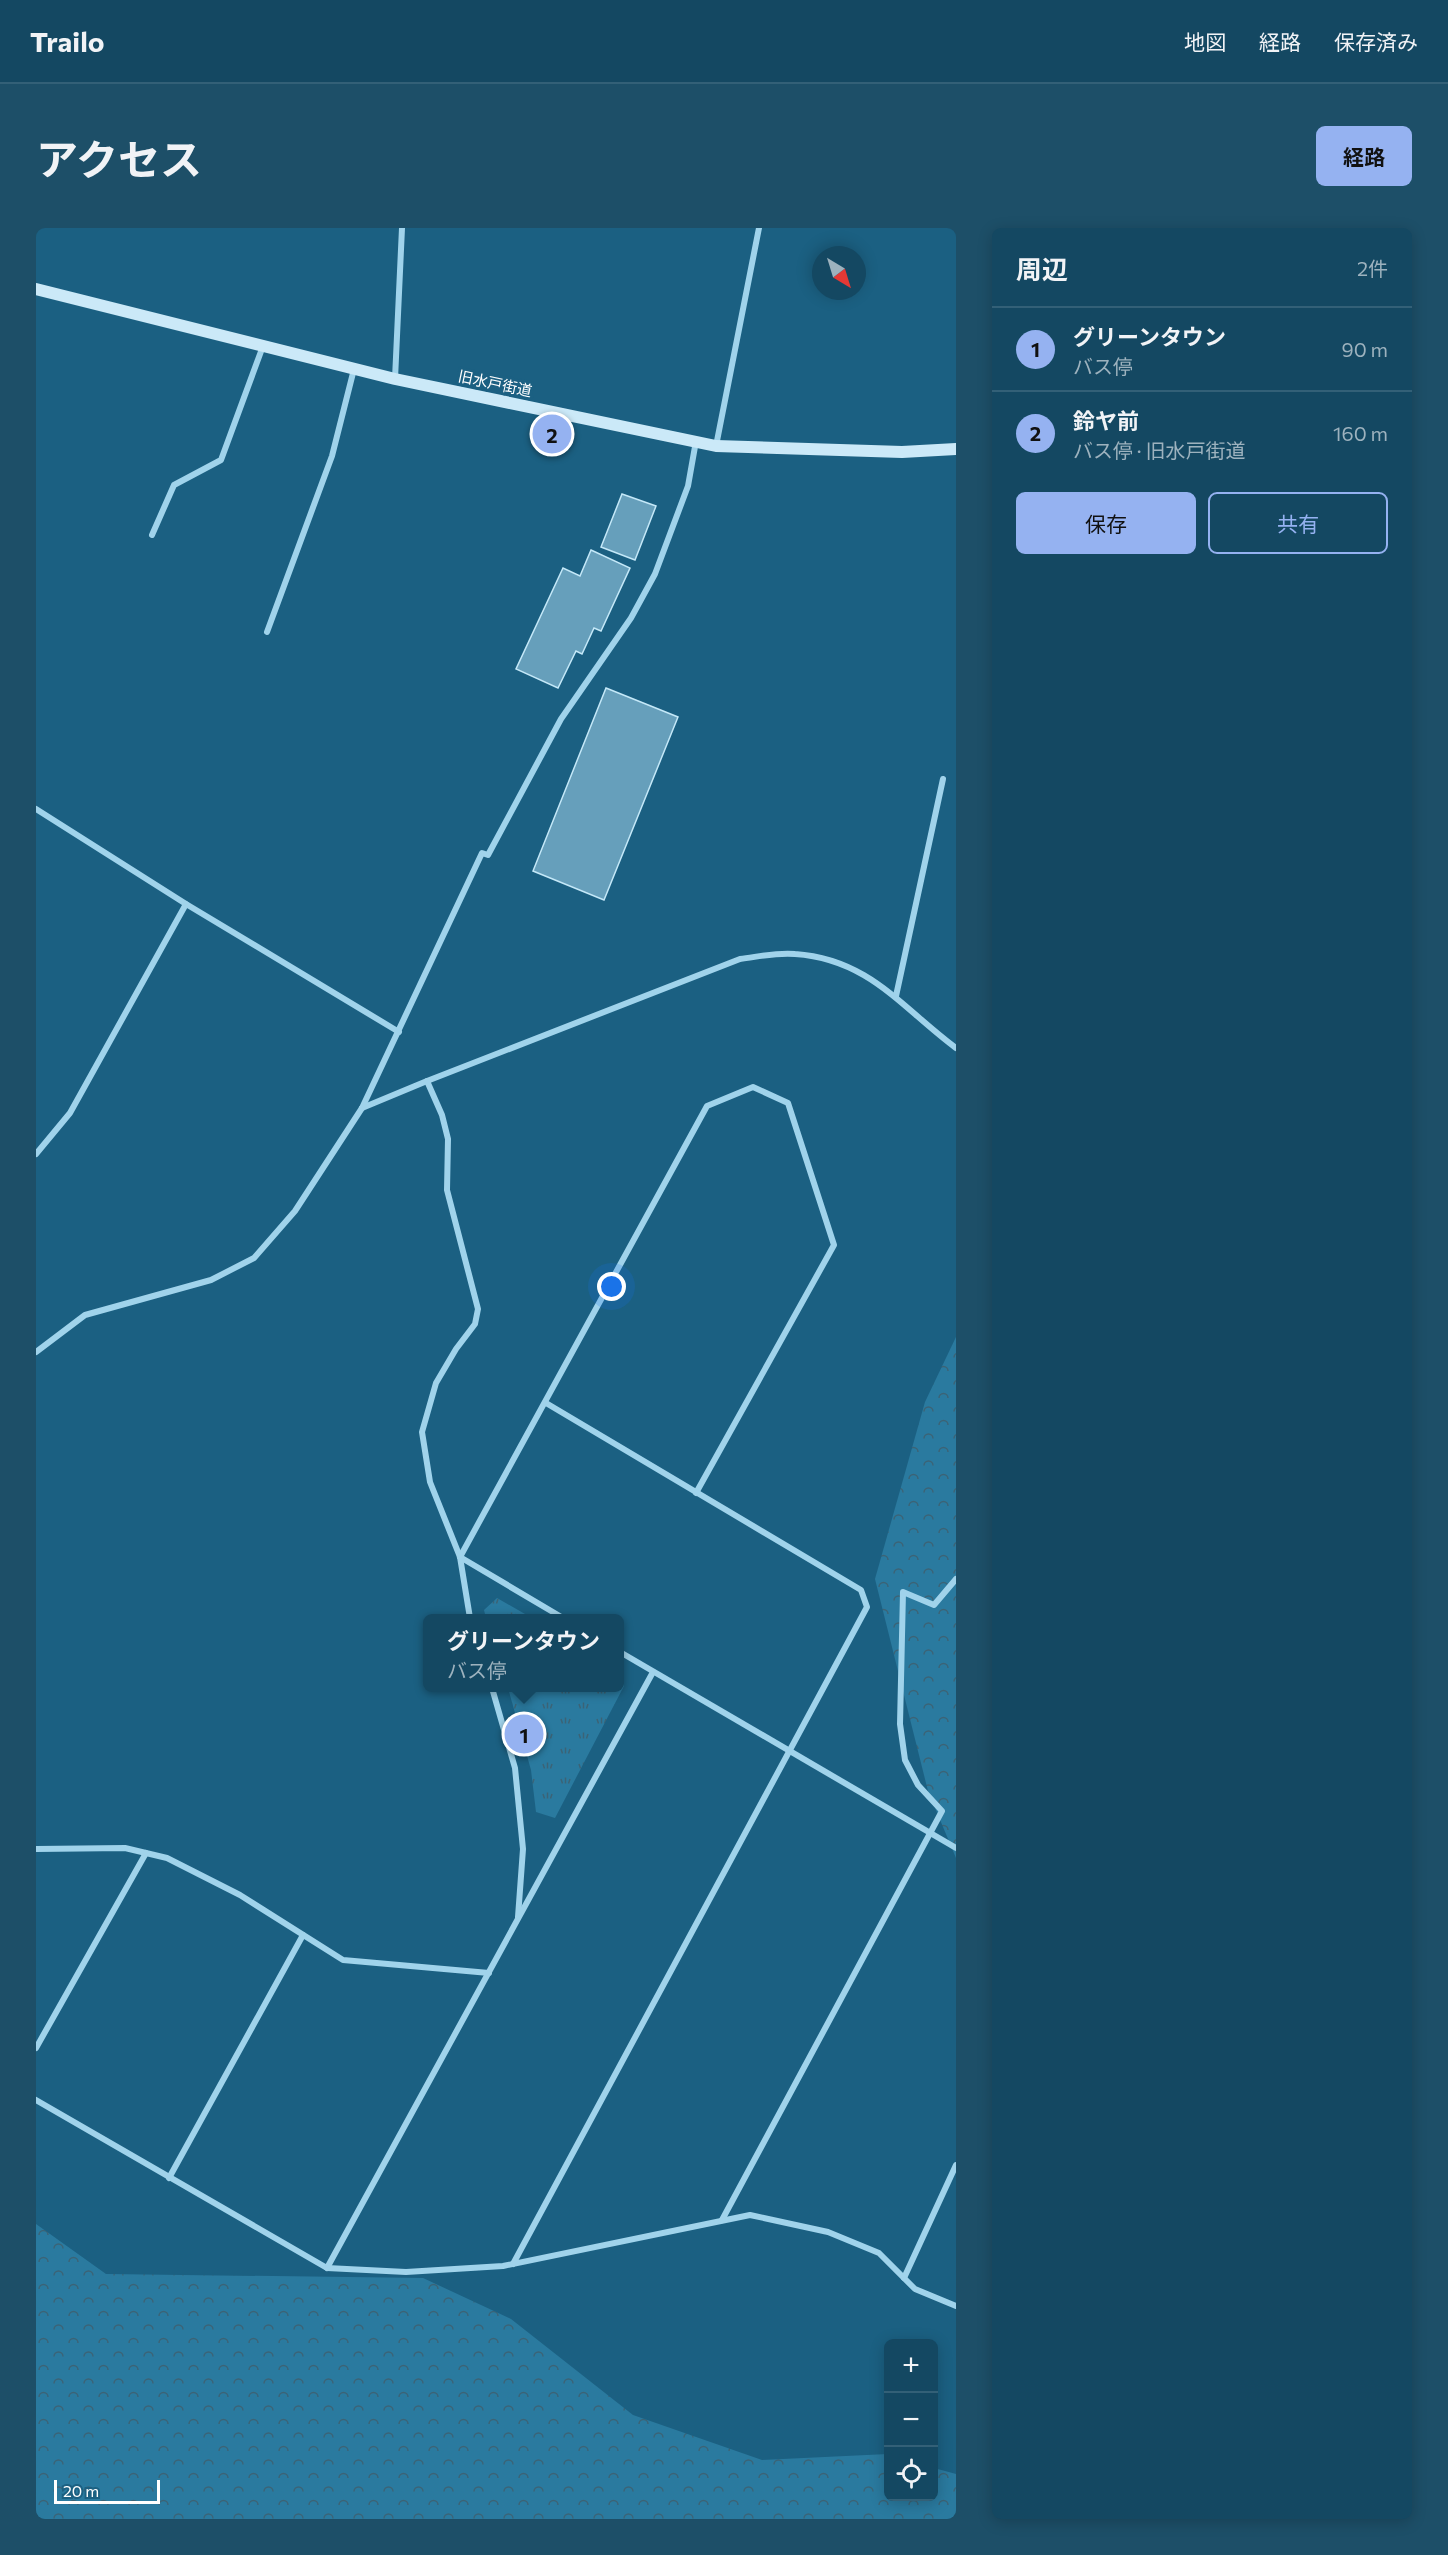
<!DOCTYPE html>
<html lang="ja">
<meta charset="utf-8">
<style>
:root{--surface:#144862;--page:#1d4f68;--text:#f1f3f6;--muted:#9db2be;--line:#336077;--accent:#95b2f1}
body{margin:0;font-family:Commissioner,"Noto Sans JP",sans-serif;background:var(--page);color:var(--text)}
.controls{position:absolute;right:18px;bottom:18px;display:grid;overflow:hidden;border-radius:9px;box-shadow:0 3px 15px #0003}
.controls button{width:54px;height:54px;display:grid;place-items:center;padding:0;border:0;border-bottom:2px solid var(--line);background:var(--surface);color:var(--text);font:30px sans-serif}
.compass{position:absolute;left:776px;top:18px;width:54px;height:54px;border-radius:50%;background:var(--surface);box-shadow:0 3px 15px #0003;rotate:142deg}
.scale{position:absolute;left:18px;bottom:15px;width:106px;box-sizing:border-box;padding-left:6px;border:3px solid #fff;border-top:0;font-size:16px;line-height:21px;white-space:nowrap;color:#fff;-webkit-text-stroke:4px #1b6082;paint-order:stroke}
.you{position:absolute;left:576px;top:1059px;width:21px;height:21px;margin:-15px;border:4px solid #fff;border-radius:50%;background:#1a73e8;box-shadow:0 0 0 9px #1a73e833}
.badge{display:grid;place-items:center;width:39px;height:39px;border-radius:50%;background:var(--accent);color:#111;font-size:20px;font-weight:700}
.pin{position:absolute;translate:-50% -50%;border:3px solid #fff;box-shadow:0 2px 6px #0006}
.popup{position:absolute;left:387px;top:1386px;width:201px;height:78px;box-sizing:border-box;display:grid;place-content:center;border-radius:9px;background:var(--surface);filter:drop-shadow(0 2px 4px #0005);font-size:20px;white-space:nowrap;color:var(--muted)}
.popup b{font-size:22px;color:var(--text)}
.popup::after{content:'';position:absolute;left:50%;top:100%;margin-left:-12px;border:12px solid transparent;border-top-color:var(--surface)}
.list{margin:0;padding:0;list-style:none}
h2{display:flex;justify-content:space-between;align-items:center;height:78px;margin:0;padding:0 24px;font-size:26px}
h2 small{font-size:20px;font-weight:400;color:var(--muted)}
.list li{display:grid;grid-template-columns:39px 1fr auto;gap:18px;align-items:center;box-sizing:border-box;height:84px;padding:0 24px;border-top:2px solid var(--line)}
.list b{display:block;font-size:22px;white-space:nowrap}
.list p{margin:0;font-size:20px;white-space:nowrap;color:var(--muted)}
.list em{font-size:20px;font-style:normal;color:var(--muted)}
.actions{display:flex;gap:12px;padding:18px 24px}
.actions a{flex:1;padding:14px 0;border:2px solid var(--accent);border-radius:9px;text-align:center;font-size:21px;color:var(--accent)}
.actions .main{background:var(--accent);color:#111}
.icon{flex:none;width:33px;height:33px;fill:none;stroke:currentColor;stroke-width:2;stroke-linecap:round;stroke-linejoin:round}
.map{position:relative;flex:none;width:920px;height:2291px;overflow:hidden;border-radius:9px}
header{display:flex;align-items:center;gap:36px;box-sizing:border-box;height:84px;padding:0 30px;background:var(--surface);border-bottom:2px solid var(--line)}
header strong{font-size:28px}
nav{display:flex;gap:33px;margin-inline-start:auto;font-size:21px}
.intro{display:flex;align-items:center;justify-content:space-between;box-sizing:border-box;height:144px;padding:0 36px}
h1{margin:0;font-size:42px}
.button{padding:15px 27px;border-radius:9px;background:var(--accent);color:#111;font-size:21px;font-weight:700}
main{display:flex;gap:36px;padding:0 36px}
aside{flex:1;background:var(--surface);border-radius:9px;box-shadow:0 3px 15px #0003}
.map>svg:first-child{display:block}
</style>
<header>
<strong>Trailo</strong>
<nav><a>地図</a><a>経路</a><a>保存済み</a></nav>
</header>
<div class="intro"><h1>アクセス</h1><a class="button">経路</a></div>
<main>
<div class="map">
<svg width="920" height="2291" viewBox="0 0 920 2291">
<defs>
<pattern id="forest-crowns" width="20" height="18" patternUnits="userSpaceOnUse" patternTransform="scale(1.5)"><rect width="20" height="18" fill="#2a7a9f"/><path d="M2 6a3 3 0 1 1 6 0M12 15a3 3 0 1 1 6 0" fill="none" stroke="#3b6376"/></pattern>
<pattern id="park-tufts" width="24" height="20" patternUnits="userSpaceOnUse" patternTransform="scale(1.5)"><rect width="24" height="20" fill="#2a7a9f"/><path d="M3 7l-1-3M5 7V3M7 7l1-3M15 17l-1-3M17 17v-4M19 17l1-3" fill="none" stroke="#3b6376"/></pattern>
</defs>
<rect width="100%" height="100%" fill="#1b6082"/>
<!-- forest -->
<g fill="url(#forest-crowns)">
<polygon points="920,1109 920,1630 892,1563 839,1351 889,1174"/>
<polygon points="0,1996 70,2046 387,2050 475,2091 597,2187 726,2232 852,2226 852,2268 898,2268 898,2240 920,2246 920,2291 0,2291"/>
</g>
<!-- park -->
<g fill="url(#park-tufts)">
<polygon points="461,1370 496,1390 450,1390 448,1382"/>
<polygon points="584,1448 588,1458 519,1590 500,1584 495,1542 472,1460 584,1460"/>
</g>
<!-- building -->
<g fill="#669fbb" stroke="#c4e8f8" stroke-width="1.5">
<polygon points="586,266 620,278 599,332 565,319"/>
<polygon points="555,322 594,340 565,403 558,400 546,426 540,423 522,460 480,441 527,340 544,348"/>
<polygon points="570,460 642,489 568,672 497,643"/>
</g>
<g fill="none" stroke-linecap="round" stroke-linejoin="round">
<!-- street -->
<g stroke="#a0d3eb" stroke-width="6">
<polyline points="359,151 366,0"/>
<polyline points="680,218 723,0"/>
<polyline points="116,307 138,257 185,232 227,118"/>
<polyline points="231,404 296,228 318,141"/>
<polyline points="0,581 150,676 363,804"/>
<polyline points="860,768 907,551"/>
<polyline points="326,880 391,853"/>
<polyline points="0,926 34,885 150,676"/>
<polyline points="0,1124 49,1087 175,1052 218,1030 259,983 326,880 446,625 452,627 525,491 595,390 619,346 652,258 660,213"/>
<polyline points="424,1329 671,878 717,859 752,875 798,1017 660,1265"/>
<polyline points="424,1329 527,1390"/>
<path d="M434,1390L424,1329L394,1254L386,1204L400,1155L420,1121L439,1096L442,1081L411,962L412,911L406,887L391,853L704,731C721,729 741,724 759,726C833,731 866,780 920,820"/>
<polyline points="584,1424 920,1620"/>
<polyline points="456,1460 479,1540 487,1621 482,1689"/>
<polyline points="0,1621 89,1620 131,1630 204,1667 307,1732 453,1745"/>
<polyline points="0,1820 110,1625"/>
<polyline points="0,1872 291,2040 370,2044 467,2038 714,1987 792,2004 843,2025 879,2061 920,2078"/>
<polyline points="133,1950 267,1707"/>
<polyline points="686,1992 906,1583 882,1557 869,1532 864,1496 867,1364 898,1377 920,1351"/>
<polyline points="477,2036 831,1379 825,1362 510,1175"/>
<polyline points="291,2040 617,1444"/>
<polyline points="868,2050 920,1937"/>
</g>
<!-- secondary -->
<polyline stroke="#cbe9f8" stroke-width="12" points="0,61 359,151 680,218 866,224 920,221"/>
</g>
<g text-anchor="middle" stroke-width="6" stroke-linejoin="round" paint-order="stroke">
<!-- street labels -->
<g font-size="15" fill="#fff" stroke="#1b6082">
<text transform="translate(459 156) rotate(12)" y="5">旧水戸街道</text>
</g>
</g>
</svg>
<div class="controls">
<button>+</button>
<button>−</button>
<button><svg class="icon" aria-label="locate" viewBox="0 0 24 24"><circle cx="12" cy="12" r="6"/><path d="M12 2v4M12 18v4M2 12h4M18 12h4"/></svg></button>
</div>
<svg class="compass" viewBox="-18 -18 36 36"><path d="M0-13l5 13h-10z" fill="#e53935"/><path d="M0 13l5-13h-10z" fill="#9db2be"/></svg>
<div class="scale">20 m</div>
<div class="you"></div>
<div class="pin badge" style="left:488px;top:1506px">1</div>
<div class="popup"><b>グリーンタウン</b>バス停</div>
<div class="pin badge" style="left:516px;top:206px">2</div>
</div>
<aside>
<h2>周辺<small>2件</small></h2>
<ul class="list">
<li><span class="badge">1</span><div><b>グリーンタウン</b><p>バス停</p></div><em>90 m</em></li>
<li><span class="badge">2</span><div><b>鈴ヤ前</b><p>バス停 · 旧水戸街道</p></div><em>160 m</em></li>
</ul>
<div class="actions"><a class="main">保存</a><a>共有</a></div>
</aside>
</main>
